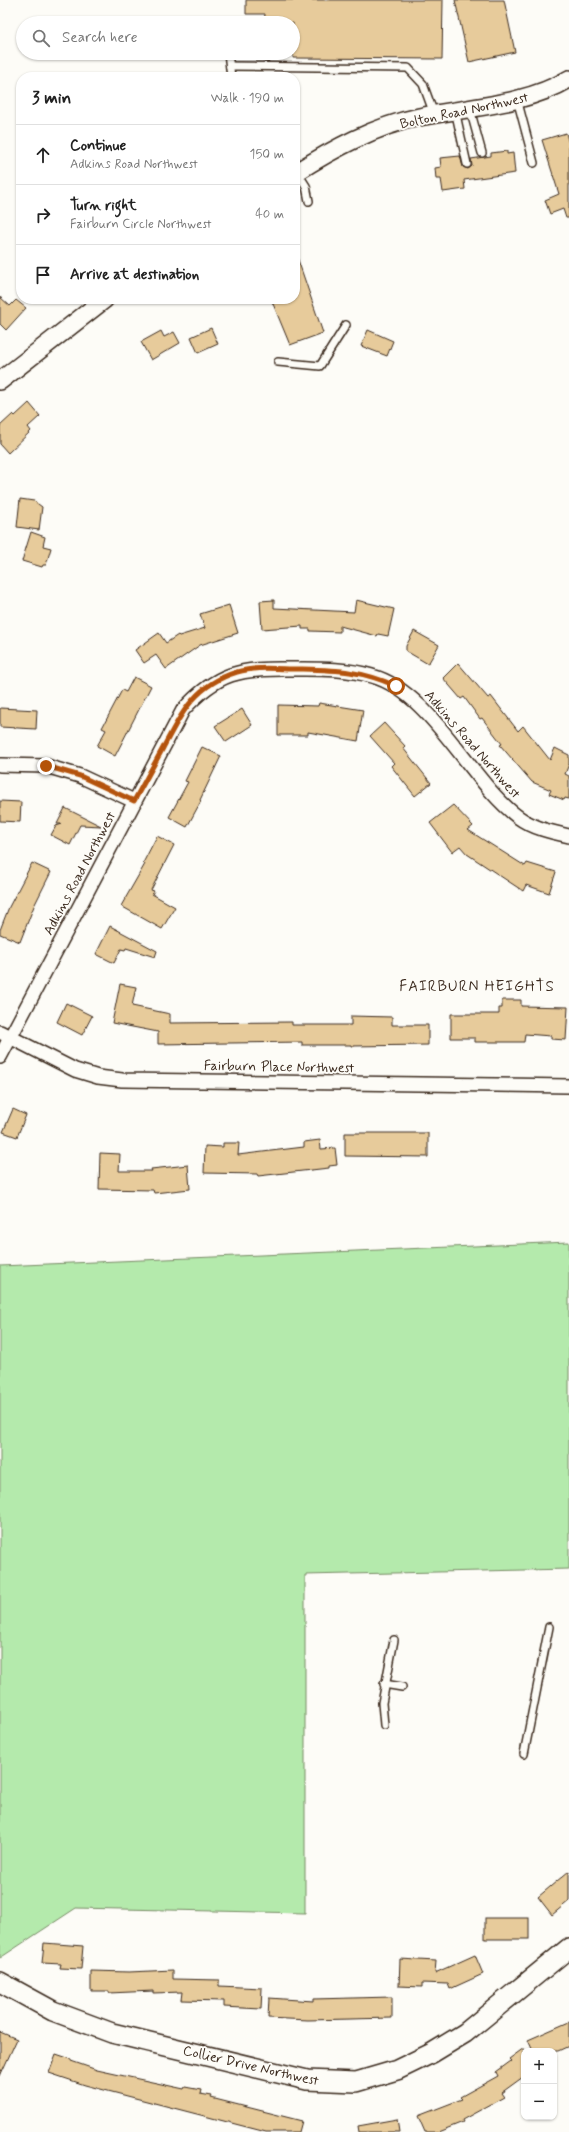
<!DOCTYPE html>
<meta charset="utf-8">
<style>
:root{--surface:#fff;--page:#f2f2f2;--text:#222;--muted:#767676;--line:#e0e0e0}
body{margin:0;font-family:Mynerve,sans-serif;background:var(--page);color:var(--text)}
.controls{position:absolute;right:12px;bottom:12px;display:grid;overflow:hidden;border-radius:8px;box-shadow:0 1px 3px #0004}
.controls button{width:36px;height:36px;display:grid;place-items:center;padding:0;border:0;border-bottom:1px solid var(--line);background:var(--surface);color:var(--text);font:20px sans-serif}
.stop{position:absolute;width:12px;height:12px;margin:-9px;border:3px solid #b45309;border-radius:50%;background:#fff}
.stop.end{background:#b45309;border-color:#fff;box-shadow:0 1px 4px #0008}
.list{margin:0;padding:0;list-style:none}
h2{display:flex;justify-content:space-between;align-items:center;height:52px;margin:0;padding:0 16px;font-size:17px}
h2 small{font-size:13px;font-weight:400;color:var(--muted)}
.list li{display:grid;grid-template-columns:26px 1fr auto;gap:12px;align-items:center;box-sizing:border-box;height:60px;padding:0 16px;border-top:1px solid var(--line)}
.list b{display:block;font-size:15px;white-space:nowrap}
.list p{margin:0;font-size:13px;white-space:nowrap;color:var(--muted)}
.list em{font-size:13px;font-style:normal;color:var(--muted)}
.icon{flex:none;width:22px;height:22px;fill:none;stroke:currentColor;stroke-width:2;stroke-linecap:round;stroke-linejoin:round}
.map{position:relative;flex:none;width:569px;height:2132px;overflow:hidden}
.search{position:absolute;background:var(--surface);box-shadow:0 1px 3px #0004;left:16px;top:16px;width:284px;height:44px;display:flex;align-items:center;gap:10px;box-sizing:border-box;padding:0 14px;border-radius:22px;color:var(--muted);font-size:15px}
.panel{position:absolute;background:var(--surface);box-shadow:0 1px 3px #0004;left:16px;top:72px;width:284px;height:232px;border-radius:16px}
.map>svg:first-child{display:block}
</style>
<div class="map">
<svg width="569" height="2132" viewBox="0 0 569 2132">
<rect width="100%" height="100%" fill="#fdfcf7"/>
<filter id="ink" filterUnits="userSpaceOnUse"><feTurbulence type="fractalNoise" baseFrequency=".025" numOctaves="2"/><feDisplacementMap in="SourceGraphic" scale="8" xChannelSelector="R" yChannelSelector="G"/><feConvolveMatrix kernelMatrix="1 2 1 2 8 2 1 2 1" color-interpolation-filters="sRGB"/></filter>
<g filter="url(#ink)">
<!-- green -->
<polygon fill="#b4eaac" stroke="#788a65" points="569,1242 569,1569 305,1575 305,1913 76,1908 0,1958 0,1266"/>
<!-- building -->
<g fill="#e7cb9b" stroke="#3b2a1e">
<polygon points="246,0 443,0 442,59 293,58 293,23 264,23 265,14 246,14"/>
<polygon points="455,0 504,0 515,52 469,62"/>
<polygon points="566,133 569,144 569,218 566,218 563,209 550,214 545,200 559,194 542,140"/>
<polygon points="507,151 507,154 513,153 515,173 464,180 465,189 443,192 441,179 436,179 435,168 441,167 440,158 460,156 463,167 468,169 472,166 471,159 491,156 491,153"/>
<polygon points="295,257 297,257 323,333 290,345 271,299 295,299"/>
<polygon points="0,297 10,306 16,300 26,308 6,330 0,324"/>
<polygon points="211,328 218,344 198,353 191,337"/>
<polygon points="368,330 393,341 387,356 361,346"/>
<polygon points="161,331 164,337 174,332 180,343 151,360 141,342"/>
<polygon points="29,403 40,416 28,427 31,431 8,453 0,444 0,426 13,414 15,416"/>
<polygon points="20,499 34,501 42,507 39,530 17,527"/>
<polygon points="31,532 45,537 43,546 51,548 46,565 43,565 42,567 22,561"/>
<polygon points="274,600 274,608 354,612 356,600 394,609 388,636 378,634 377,636 340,626 340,632 310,631 310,629 302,629 302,626 262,629 260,601"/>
<polygon points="229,605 238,633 200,645 166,669 156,655 144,663 135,650 159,633 166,643 178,635 179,636 205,628 200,614"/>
<polygon points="414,631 439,645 428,664 406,651 406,646"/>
<polygon points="458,663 488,698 491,696 518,731 523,726 550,760 555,748 569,755 569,764 565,774 569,776 569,799 565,798 564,800 549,794 551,790 532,782 500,745 502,744 482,718 480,719 464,697 461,699 443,678"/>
<polygon points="134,677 151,686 115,756 97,746 106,730 102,728 122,690 126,692"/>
<polygon points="319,703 363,710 358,741 308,732 308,735 278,735 278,705 318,706"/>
<polygon points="0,708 37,710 36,729 0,727"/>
<polygon points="242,709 252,725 226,742 215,726"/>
<polygon points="384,723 405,746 403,748 431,783 415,796 391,766 394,763 370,736"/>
<polygon points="202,747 221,756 200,800 201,801 187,827 169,817 188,782 185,781"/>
<polygon points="0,801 21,802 20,822 0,821"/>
<polygon points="453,805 473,826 468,830 525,866 527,863 556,872 549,893 526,885 523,891 467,854 460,846 452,852 430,823"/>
<polygon points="65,808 101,826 80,825 70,845 51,835 56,826 62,824 57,824"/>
<polygon points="157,836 174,845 151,890 154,891 152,894 175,907 162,929 121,906 145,864 143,863"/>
<polygon points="32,863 51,872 34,906 20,942 0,934 0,930 9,907"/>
<polygon points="110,926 157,951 155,957 126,948 125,950 121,949 114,963 96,954"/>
<polygon points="120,984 136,987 132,1006 170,1014 170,1023 292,1022 292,1025 351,1025 351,1016 392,1017 392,1025 428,1025 428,1045 351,1046 351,1045 302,1045 302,1042 158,1044 158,1032 112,1023"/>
<polygon points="502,1000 521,1000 521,1006 568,1007 566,1040 551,1039 551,1036 525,1034 524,1042 475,1042 475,1038 451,1038 451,1014 499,1014 499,1008 502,1008"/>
<polygon points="66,1003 92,1016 82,1035 57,1022"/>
<polygon points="13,1109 26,1115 17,1137 3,1132"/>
<polygon points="345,1133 428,1133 428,1157 345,1156"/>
<polygon points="320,1140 321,1149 335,1148 337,1165 329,1166 329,1168 258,1176 257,1174 204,1173 205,1146 223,1147 223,1143 239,1143 238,1155 304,1147 304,1142"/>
<polygon points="100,1153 120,1154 119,1171 152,1171 151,1169 188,1165 190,1189 154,1193 153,1190 99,1189"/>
<polygon points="569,1871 569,1901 552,1915 538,1897"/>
<rect x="485" y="1918" width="44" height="21"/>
<polygon points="44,1943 83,1946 81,1969 60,1968 61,1964 42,1963"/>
<polygon points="475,1955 483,1974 450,1989 448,1984 422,1983 422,1987 399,1986 400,1959 436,1961 435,1973"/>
<polygon points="173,1970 173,1979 219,1980 219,1986 262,1988 261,2009 224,2007 224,2001 181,2000 182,1992 153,1993 153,1991 109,1993 109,1991 91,1991 91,1971 129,1972"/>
<polygon points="392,1997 392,2018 308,2020 268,2018 269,1998 313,2001 313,1999"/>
<polygon points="569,2022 569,2046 558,2051 533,2051 528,2040"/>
<polygon points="0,2032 17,2039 0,2076"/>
<polygon points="524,2048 524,2079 523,2077 501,2093 504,2097 462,2120 463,2122 438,2132 425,2132 418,2116 462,2099 460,2097 498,2076 496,2072 511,2061 509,2059"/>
<polygon points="56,2054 71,2059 71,2061 97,2070 184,2089 185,2087 201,2090 200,2094 212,2096 211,2098 302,2121 299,2132 266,2132 85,2085 49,2073"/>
<polygon points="397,2119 399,2132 359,2132 358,2126"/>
</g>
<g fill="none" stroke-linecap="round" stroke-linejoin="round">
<!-- service casing -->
<g stroke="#3b2a1e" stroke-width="10">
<g id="service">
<polyline points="228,53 231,77"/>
<polyline points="230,66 408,68 423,84 434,114"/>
<polyline points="517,99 534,163"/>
<polyline points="470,109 482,153"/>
<polyline points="455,110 467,164"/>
<polyline points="297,172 306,186 309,201"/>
<polyline points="278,362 320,366 346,325"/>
<polyline points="384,1684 402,1687"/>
<polyline points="384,1725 382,1703 394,1640"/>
<polyline points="524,1754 549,1627"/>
</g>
</g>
<!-- minor casing -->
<g stroke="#3b2a1e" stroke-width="16">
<g id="minor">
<polyline points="0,765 46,766 80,776 134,801"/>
<polyline points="0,1032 75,1070 98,1077 122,1080 569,1086"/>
<path d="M0,1057L183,710C217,672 241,668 291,669C318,669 345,668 372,676C431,692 469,780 518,817C533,828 551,832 569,836"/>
</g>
</g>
<!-- tertiary casing -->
<g stroke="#3b2a1e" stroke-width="20">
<g id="tertiary">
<path d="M295,173C333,149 375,126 419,117C469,107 525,105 569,79"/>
<polyline points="0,381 105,299"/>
</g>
</g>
<!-- secondary casing -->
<g stroke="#3b2a1e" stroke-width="22">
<polyline id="secondary" points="0,1982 53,2011 112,2033 307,2080 356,2082 397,2070 432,2053 465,2033 569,1948"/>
</g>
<!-- service -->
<use href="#service" stroke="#fdfcf7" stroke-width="7"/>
<!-- minor -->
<use href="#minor" stroke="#fdfcf7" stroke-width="13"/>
<!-- tertiary -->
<use href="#tertiary" stroke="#fdfcf7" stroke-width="17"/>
<!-- secondary -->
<use href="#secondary" stroke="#fdfcf7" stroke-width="19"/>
</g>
</g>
<g fill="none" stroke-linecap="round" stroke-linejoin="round" filter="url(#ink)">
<!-- route -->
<path stroke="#b45309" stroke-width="5" d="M46,766L80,776L134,801C144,783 153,766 163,748C182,712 195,685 237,672C257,666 278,669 298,669C337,670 360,670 396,686"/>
</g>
<g text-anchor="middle" stroke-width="3.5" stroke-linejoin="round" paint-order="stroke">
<!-- street labels -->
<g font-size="14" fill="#3b2a1e" stroke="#fdfcf7">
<text transform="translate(464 110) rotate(-12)" y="5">Bolton Road Northwest</text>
<text transform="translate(473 744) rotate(49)" y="5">Adkins Road Northwest</text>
<text transform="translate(79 873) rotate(-62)" y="5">Adkins Road Northwest</text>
<text transform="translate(279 1066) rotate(1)" y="5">Fairburn Place Northwest</text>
<text transform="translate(251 2065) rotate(13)" y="5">Collier Drive Northwest</text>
</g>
<!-- neighbourhood labels -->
<g font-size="15" letter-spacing="1" fill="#3b2a1e" stroke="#fdfcf7">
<text x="477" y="991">FAIRBURN HEIGHTS</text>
</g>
</g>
</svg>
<div class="controls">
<button>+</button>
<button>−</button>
</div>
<div class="stop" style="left:396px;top:686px"></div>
<div class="stop end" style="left:46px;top:766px"></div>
<div class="search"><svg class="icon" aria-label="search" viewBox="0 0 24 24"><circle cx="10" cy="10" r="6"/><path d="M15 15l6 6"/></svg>Search here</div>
<section class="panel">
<h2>3 min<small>Walk · 190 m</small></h2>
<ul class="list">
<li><svg class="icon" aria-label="ahead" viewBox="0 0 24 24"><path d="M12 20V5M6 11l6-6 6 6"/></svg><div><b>Continue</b><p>Adkins Road Northwest</p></div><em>150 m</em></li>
<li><svg class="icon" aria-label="right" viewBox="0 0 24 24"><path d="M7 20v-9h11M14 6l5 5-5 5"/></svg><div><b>Turn right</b><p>Fairburn Circle Northwest</p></div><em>40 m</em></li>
<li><svg class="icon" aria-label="arrive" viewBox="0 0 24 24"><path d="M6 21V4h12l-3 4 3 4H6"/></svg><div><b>Arrive at destination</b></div></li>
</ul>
</section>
</div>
